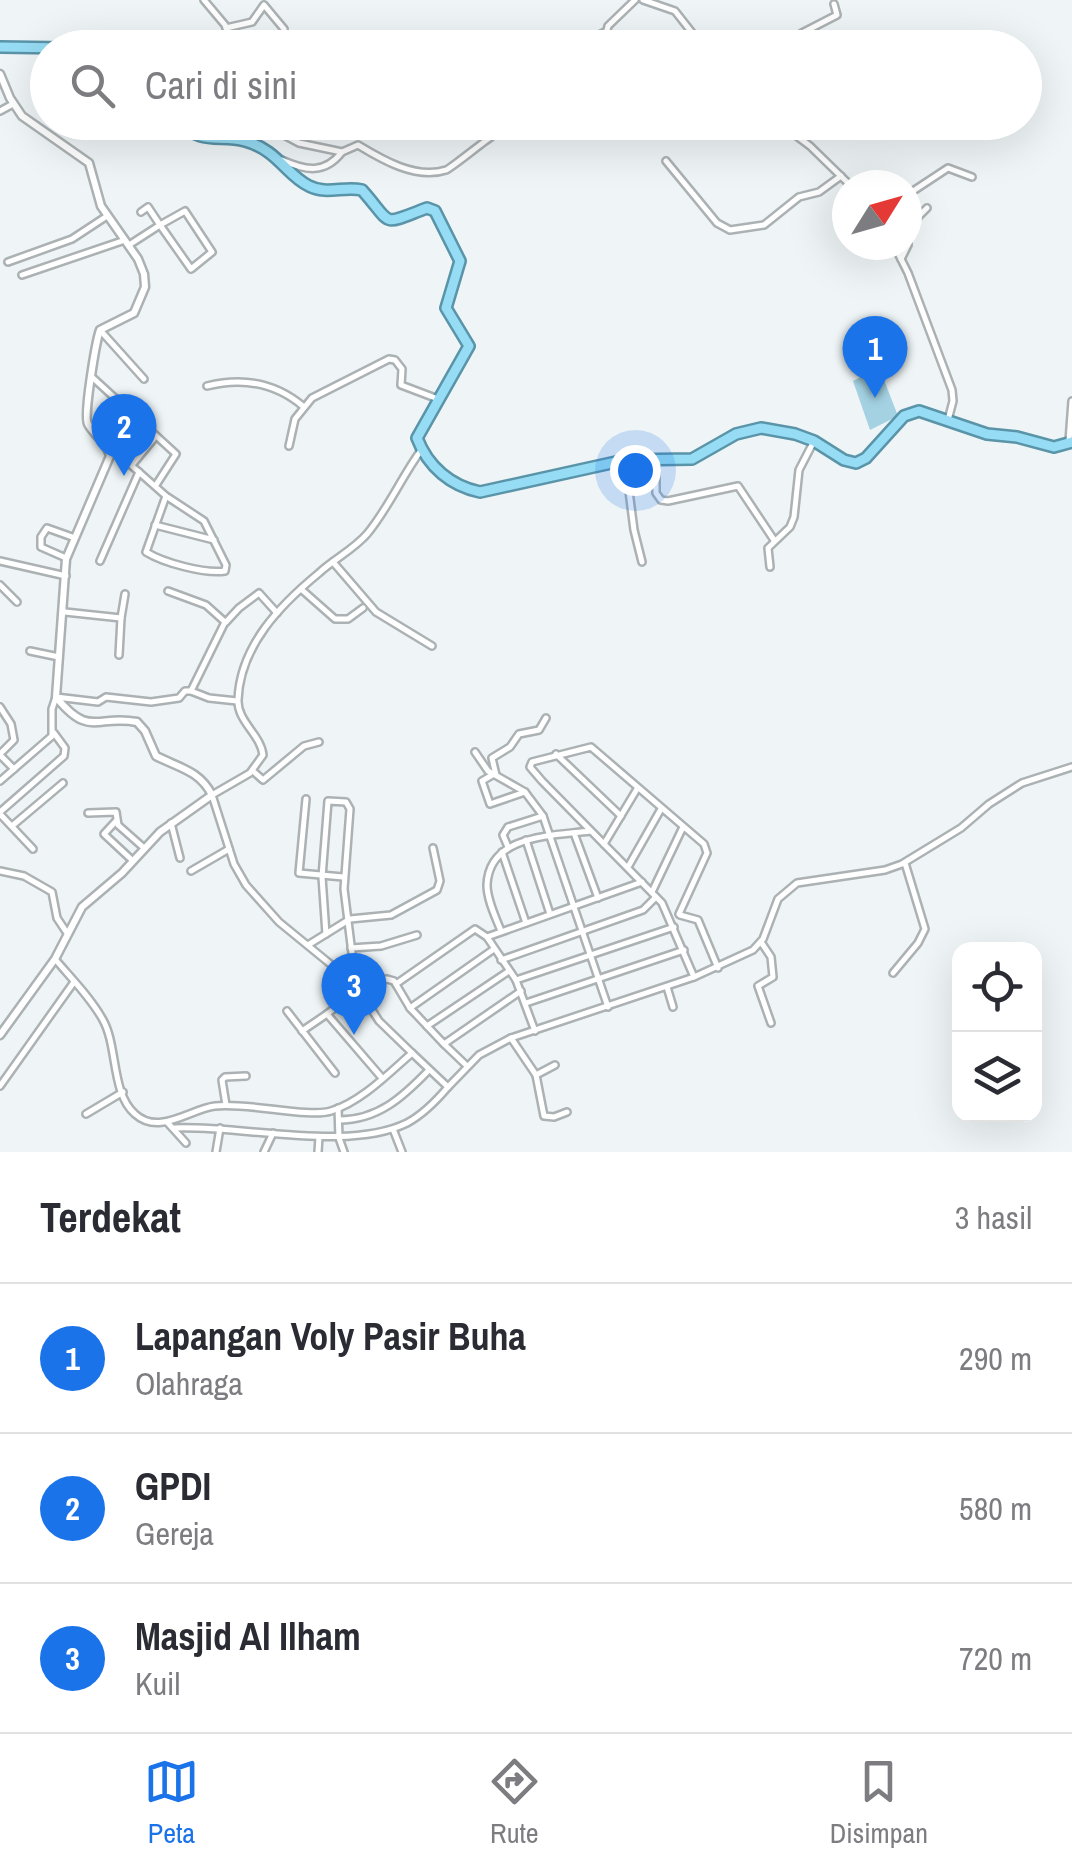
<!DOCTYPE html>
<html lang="id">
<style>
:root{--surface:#fff;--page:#f7f7f7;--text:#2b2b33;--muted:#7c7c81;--line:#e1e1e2;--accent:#1a73e8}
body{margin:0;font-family:"Archivo Narrow",sans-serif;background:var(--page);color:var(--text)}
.controls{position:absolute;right:30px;bottom:30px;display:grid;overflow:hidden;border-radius:20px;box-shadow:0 10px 40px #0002}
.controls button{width:90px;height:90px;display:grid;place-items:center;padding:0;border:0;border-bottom:2px solid var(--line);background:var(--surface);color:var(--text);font:50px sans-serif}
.compass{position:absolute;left:832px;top:170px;width:90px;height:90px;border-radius:50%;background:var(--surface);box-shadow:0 10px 40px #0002;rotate:53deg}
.you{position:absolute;left:635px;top:470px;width:35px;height:35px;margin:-25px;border:8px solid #fff;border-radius:50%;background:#1a73e8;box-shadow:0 0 0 15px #1a73e833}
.badge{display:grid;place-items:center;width:65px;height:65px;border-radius:50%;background:var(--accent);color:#fff;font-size:32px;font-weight:700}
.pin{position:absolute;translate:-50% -82px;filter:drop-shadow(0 2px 5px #0008)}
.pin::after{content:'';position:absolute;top:52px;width:35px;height:30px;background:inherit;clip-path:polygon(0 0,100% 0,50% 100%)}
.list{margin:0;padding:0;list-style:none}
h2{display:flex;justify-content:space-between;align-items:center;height:130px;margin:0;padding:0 40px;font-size:42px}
h2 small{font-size:32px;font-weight:400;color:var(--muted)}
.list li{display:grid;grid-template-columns:65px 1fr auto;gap:30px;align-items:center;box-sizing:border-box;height:150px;padding:0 40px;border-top:2px solid var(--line)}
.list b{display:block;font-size:38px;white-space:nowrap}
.list p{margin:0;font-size:32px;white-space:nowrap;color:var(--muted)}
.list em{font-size:32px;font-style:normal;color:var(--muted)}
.icon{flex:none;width:55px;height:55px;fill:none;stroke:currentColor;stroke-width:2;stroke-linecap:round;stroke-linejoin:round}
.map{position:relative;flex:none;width:1072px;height:1152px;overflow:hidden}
.search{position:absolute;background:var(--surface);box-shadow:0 10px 40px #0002;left:30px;right:30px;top:30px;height:110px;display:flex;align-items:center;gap:25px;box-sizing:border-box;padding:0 35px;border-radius:55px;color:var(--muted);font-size:38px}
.sheet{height:580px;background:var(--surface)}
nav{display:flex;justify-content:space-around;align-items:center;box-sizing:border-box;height:140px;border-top:2px solid var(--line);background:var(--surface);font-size:28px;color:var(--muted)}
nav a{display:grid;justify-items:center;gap:5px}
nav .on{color:var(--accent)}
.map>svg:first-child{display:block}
</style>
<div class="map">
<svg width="1072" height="1152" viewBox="0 0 1072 1152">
<rect width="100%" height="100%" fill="#eff5f7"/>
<!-- park -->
<polygon fill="#a4d2e3" points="879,367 898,416 870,430 853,381"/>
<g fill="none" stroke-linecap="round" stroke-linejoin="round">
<!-- minor casing -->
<g stroke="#acb2b4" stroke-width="10">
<g id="minor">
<polyline points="204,0 225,25 234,48"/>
<polyline points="643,0 675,11 704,48"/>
<polyline points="226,28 252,22 264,5 284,29"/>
<polyline points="593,38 605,32"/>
<polyline points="603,48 608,26 635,0"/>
<polyline points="788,48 802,33 837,15 834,4"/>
<polyline points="0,111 13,104"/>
<path d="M260,122L299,143L342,152C325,174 306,171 282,160"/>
<polyline points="778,122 810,146 850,185"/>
<polyline points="792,122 794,134"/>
<polyline points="244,138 250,122"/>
<path d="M342,152L358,145C381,159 416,180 446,170C450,169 483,142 491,137"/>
<polyline points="666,161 717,223 730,230 764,225 799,197 819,192 841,176"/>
<polyline points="907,195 948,168 972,177"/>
<polyline points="907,228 927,208"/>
<polyline points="129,245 160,225 191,269 212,252 185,211 160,225 148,207 141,212"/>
<polyline points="894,245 908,273 952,390 953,401 948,420"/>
<polyline points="901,259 908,245 907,230"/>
<polyline points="8,262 72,239 107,216"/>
<polyline points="22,275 125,240"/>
<polyline points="100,330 144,379"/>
<polyline points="93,378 176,454 156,485"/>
<path d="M207,386C243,377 276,383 304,407"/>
<path d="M132,414L106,443L166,496L204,521L226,565L225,571C205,574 164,563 146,552L166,496"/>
<polyline points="1069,441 1072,401"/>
<polyline points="289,446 295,419 312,398 389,359 395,360 402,369 401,385 438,399"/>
<polyline points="625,460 634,530 642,562"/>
<polyline points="656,460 656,493 661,500 668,501 738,486 774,540"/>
<polyline points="132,465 156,436"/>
<polyline points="155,525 214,540"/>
<polyline points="66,558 41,547 41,537 47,528 75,538"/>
<polyline points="0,561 66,576"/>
<polyline points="100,561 139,472"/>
<polyline points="333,562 376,612 432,646"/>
<polyline points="770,567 768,548 790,527 794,517 799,470 814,441"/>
<polyline points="0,585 17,602"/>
<polyline points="301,589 335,619 348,619 363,608"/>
<polyline points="168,591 206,605 225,622 191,691 209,698 237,701"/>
<polyline points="65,612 121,618 119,655"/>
<polyline points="121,618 125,594"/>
<polyline points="226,622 239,608 259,593 277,613"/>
<polyline points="30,651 59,657"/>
<polyline points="0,707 11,724 14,740 0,754"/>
<polyline points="475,752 488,771 525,792 543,816 608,1007"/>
<polyline points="556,754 621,816"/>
<polyline points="0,755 14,769"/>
<polyline points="253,771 263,780 304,746 319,742"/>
<polyline points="494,774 482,781 490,804 525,792"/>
<polyline points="496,775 492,758 510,747 519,734 539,730 546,718"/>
<polyline points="0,781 52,736 52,709 56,697 98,702 106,697 151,702 179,698 185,691 191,691"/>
<polyline points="306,799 299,873 343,877"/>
<polyline points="0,812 64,756 65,748 54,733"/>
<polyline points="88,813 116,812 118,825 144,848"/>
<polyline points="0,814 33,849"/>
<polyline points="116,821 104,834 133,861"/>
<polyline points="171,823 180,858"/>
<polyline points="12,826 63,783"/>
<polyline points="574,833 598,898"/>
<polyline points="526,840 550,914"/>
<polyline points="604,844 637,789"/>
<polyline points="508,847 503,835 508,827 543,816"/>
<polyline points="502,852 526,923"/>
<polyline points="628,867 661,809"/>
<polyline points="0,871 24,876 52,892 57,918 67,933"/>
<polyline points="191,871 229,849"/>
<polyline points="652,892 683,827"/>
<polyline points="679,914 707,853 704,844 591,747 532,762 530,767 542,781 662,903 694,977"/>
<polyline points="680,915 698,920 718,968"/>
<path d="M501,931C496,918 487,900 487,885C489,834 553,836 590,831"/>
<polyline points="326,934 322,877 328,801 346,802 350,809 344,889 356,985 387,979 394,981 410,1008 444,1044 521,991"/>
<polyline points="761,942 771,957 773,977 758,986 771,1023"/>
<polyline points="308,945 350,919 391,915 437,890 440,881 433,848"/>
<polyline points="351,948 381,946 417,935"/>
<path d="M55,959C71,978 91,998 103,1020C118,1047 111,1093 135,1114C159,1136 190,1109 215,1106C247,1102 308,1118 331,1111C361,1102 389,1073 412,1053L379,1021L356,985L279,922L246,885L234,864L212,795L250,773L263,755C261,735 237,721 238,700C240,646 280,605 319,573C334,559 353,550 367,534C388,509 402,476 422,449"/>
<polyline points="501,960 643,910 656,897"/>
<polyline points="893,973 918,943 925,929 905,863"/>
<polyline points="516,980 674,927"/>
<polyline points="396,984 475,929 487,937"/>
<polyline points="667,987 673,1007"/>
<polyline points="359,989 327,1014 382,1078"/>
<polyline points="526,1003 684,950"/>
<polyline points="410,1008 494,949"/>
<polyline points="287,1011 335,1073"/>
<polyline points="427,1026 509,971"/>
<polyline points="302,1031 327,1014"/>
<polyline points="535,1031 516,980 487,937 642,882"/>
<polyline points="511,1038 536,1075 555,1065"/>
<polyline points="444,1044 467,1066"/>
<polyline points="412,1053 448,1087 479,1055 511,1038 694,977 753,950 763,939 778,899 797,883 885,870 902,864 961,828 989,804 1022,783 1072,767"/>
<polyline points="536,1075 544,1116 554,1117 567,1112"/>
<polyline points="0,1086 74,982"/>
<polyline points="226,1105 222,1080 225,1077 246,1076"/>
<polyline points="338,1108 339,1138 344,1152"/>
<polyline points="86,1114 123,1092"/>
<path d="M339,1120C378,1120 403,1097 429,1070"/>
<polyline points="167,1122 186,1143"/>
<path d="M175,1128C242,1125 348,1152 407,1123C422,1115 437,1100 448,1087"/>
<polyline points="393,1129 402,1152"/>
<polyline points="216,1152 220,1128"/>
<polyline points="264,1152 273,1133"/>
<polyline points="318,1152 319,1137"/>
</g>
</g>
<!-- tertiary casing -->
<g stroke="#acb2b4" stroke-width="11">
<path id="tertiary" d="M0,74L10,98L22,116L89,163L101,206L138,259L144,274L145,287L134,313L100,330C96,341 83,417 88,424C95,437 106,440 110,456L66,559L56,697C90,739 97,714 137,722L145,731L156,756C179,768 199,770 212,795L160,832L122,873L82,907L55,959L0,1035"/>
</g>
<!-- trunk casing -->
<g stroke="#5a94a8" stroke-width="14">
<g id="trunk">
<polyline points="0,47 67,48"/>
<path d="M181,122C200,146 220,134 245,141C278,150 286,175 309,186C326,195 344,186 362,190C394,226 379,226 427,208L435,211L460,261L446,308L469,346L417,438C428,467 451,486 480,492L625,460L692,459L736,434L761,428L795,434L814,441L844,460L856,463L866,458L904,416L919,411L987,434L1017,437L1054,447L1072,442"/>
</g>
</g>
<!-- minor -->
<use href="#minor" stroke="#fff" stroke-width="5"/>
<!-- tertiary -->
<use href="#tertiary" stroke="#fff" stroke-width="6"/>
<!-- trunk -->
<use href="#trunk" stroke="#96dcf4" stroke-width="9"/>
</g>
</svg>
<div class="controls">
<button><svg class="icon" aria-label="locate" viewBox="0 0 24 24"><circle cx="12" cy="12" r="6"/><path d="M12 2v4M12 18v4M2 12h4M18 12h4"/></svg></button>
<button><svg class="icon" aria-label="layers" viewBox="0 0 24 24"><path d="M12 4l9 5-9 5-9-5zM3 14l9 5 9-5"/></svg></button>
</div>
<svg class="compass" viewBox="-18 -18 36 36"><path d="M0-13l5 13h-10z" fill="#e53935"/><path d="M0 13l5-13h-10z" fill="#7c7c81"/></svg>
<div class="you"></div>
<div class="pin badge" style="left:875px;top:398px">1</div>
<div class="pin badge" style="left:124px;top:476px">2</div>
<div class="pin badge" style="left:354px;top:1035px">3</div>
<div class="search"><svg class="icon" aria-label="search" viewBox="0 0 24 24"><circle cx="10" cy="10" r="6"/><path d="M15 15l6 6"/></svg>Cari di sini</div>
</div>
<section class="sheet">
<h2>Terdekat<small>3 hasil</small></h2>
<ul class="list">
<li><span class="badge">1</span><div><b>Lapangan Voly Pasir Buha</b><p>Olahraga</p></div><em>290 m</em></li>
<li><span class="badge">2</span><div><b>GPDI</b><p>Gereja</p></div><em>580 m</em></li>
<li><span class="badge">3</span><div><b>Masjid Al Ilham</b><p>Kuil</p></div><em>720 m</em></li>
</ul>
</section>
<nav>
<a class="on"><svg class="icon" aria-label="map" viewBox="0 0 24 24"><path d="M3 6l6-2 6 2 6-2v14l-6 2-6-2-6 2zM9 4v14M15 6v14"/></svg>Peta</a>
<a><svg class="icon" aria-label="directions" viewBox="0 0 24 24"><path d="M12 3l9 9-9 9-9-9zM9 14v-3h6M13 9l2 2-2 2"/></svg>Rute</a>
<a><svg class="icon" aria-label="saved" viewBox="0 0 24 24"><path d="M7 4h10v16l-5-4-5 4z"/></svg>Disimpan</a>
</nav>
